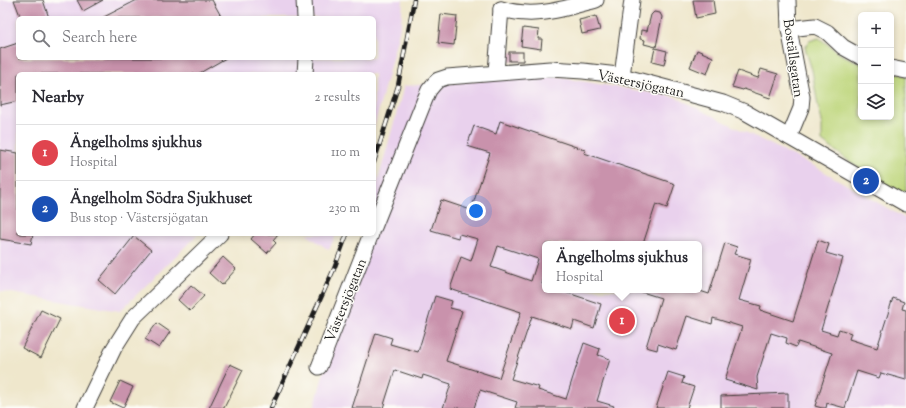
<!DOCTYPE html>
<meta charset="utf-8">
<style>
:root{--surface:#fff;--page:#f2f2f3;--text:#2b2b33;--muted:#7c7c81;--line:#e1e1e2;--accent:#b5179e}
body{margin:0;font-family:"Sorts Mill Goudy",serif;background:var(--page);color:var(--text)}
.controls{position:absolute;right:12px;top:12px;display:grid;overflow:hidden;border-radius:6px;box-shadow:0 2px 6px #0003}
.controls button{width:36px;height:36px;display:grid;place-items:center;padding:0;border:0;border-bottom:1px solid var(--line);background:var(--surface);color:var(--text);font:20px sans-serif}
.you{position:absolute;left:476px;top:211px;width:14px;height:14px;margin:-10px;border:3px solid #fff;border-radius:50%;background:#1a73e8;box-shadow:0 0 0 6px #1a73e833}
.badge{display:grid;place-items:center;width:26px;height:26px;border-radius:50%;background:var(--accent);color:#fff;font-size:13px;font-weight:700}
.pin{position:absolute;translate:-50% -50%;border:2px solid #fff;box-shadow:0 1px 4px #0006}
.popup{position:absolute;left:542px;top:241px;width:160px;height:52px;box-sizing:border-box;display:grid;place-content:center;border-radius:6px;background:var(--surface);filter:drop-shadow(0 1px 3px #0005);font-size:13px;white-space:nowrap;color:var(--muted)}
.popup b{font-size:15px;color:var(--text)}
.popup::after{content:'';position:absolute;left:50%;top:100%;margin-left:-8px;border:8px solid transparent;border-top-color:var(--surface)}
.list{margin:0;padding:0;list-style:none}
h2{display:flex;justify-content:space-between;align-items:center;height:52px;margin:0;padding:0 16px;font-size:17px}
h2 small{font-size:13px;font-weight:400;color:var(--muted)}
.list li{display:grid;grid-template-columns:26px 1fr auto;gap:12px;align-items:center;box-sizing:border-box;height:56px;padding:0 16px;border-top:1px solid var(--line)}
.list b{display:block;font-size:15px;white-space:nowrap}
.list p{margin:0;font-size:13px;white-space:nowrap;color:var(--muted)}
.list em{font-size:13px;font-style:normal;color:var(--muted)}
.icon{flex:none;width:22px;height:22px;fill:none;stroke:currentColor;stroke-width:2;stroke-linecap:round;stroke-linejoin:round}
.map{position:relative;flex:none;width:906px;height:408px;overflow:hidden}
.search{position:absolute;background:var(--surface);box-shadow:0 2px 6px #0003;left:16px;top:16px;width:360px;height:44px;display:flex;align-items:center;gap:10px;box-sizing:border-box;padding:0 14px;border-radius:6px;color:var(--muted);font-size:15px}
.panel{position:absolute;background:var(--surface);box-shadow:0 2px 6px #0003;left:16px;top:72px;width:360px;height:164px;border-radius:6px}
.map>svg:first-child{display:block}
</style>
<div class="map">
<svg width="906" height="408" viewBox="0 0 906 408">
<rect width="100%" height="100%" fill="#fdfcf7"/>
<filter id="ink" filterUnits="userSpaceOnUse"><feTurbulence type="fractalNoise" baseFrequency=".025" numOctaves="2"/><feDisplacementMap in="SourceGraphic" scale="8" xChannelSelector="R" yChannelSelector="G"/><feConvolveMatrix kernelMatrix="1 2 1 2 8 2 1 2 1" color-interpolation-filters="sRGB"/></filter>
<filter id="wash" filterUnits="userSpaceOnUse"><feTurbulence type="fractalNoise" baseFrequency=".012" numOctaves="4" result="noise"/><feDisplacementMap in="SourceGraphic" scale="16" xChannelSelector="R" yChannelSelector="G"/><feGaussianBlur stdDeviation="0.9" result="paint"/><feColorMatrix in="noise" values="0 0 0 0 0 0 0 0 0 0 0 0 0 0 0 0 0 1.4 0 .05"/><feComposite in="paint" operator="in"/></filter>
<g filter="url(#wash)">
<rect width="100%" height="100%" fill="#efe7cc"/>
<!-- built -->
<g fill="#e9d1ed" fill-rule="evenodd">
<path d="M0,0H403L401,23L374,128V74H18V234H198L120,311L0,291ZM18,18H374V58H18Z"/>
<path d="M551,76L675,97L816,167L906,219V408H314L363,234H374V195L404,86ZM545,244H699V290H545Z"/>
<polygon points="306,234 336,234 329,250"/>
</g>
<!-- green -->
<polygon fill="#bed67b" stroke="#6d794c" points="819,38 840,54 861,64 861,117 891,117 891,72 906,76 906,191 902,193 871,177 822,141 822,121 818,106 812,70 805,48 809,41"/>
<g id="blocks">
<!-- building -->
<g fill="#c992ac" fill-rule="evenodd">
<polygon points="14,0 43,0 49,18 21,18"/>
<polygon points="77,0 103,0 83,11"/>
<polygon points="137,0 212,0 222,18 102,18"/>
<polygon points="693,0 713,0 715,14 696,18"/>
<polygon points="654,12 660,13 662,17 656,47 644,44 645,40 640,39 641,30 647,31 651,15"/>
<polygon points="441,14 457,16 454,45 438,43"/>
<polygon points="596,16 600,30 582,34 579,20"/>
<polygon points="523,28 539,30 538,39 542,39 541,49 521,46"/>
<polygon points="18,43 18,58 226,58 198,74 18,74 18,101 0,105 0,49"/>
<polygon points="655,48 667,51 664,65 652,62"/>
<polygon points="697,50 713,57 707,74 690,67"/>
<rect x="509" y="52" width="14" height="9"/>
<polygon points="761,69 778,74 770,98 744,89 743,90 732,87 738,71 758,78"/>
<path d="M500,121L585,150L584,153L675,184L667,208L656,204L643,244H545V275L542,284L545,285V290H559L601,304L594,328L574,321L572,329L532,316L511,379L539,387L538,390L566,399L584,343L600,349L598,355L610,359L597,401L614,406L613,408H515L517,402L480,390L474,408H443L451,384L423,375L422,379L395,370L383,408H352L376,333L392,338L390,344L418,352L435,296L452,301L450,308L462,311L446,361L499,378L521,312L450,289L461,257L471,261L478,239L459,234L458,238L431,230L441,200L471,210L490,153L467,146L474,126L496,134ZM498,246L538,259L531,281L491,267Z"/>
<polygon points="0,150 18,153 18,234 33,234 31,244 0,239"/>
<polygon points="255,234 278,234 273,240 276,243 267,253 251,239"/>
<polygon points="134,236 151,250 115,294 99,280"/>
<polygon points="818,240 829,244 826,253 843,258 821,330 837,335 839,329 851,333 849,339 877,348 893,298 904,302 902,309 906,310 906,380 881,373 879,378 857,371 845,408 827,403 826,408 822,408 815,406 832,353 798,342 796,347 786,343 787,338 771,333 757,377 758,390 725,380 742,327 713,318 712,324 687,316 676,350 658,344 657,350 646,347 661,298 642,292 642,290 697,290 709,294 725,243 737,247 734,254 751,259 739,300 761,306 760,310 793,321"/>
<polygon points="223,257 236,269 222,285 209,273"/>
<polygon points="191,285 204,296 190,311 178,300"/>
<polygon points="41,310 60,319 41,358 22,348"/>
<polygon points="157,323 170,332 159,348 145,339"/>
<polygon points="230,364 243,370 224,408 209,408"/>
<polygon points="668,372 684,377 682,383 694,387 687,408 656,408"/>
<polygon points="120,381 133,387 123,408 110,402"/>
<polygon points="788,393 788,408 721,408 721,396"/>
</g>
</g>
</g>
<g filter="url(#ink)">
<use href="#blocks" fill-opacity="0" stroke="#3c3a36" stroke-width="1"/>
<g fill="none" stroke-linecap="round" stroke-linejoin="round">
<!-- minor casing -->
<g stroke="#3c3a36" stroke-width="17">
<g id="minor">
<polyline points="304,0 305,18"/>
<polyline points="788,0 789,29 802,97 801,108 789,137"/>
<path d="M501,9C536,19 562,9 596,0"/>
<polyline points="789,29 815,26 827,32 843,47 861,57"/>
<polyline points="891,68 906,71"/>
<polyline points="496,72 501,9"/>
<polyline points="305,74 306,58"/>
<polyline points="622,76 632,0"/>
<polyline points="374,227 425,99 429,90 434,84 438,80 447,77 550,69 583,71 618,75 723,103 745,112 906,204"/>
<polyline points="319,367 371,234"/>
<polyline points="85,408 114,348 133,318 220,234"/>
</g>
</g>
<!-- minor -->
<use href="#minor" stroke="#fff" stroke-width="15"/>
<!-- rail casing -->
<g stroke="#1c1c1c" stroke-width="4.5">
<g id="rail">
<polyline points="374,162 398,86 414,0"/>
<polyline points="271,408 334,269 347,234"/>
</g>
</g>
<!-- rail -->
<use href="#rail" stroke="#fdfcf7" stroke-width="3" stroke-dasharray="9" stroke-linecap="butt"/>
</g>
</g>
<g text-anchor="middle" stroke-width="3" stroke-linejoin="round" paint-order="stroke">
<!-- street labels -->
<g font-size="14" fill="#1c1c1c" stroke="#fdfcf7">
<text transform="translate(794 58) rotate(82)" y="5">Boställsgatan</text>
<text transform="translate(641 83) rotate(12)" y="5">Västersjögatan</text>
<text transform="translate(345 300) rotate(-68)" y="5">Västersjögatan</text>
</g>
</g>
</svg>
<div class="controls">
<button>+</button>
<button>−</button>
<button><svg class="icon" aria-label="layers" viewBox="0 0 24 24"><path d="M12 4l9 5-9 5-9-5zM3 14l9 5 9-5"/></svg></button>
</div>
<div class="you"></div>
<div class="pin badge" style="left:622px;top:321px;background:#e0444e">1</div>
<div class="popup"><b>Ängelholms sjukhus</b>Hospital</div>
<div class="pin badge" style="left:866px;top:181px;background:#1a4fb4">2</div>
<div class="search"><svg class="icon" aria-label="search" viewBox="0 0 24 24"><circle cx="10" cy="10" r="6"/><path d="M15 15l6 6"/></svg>Search here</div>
<section class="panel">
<h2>Nearby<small>2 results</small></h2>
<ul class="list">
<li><span class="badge" style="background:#e0444e">1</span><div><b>Ängelholms sjukhus</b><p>Hospital</p></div><em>110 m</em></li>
<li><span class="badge" style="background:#1a4fb4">2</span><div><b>Ängelholm Södra Sjukhuset</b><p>Bus stop · Västersjögatan</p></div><em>230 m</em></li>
</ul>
</section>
</div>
